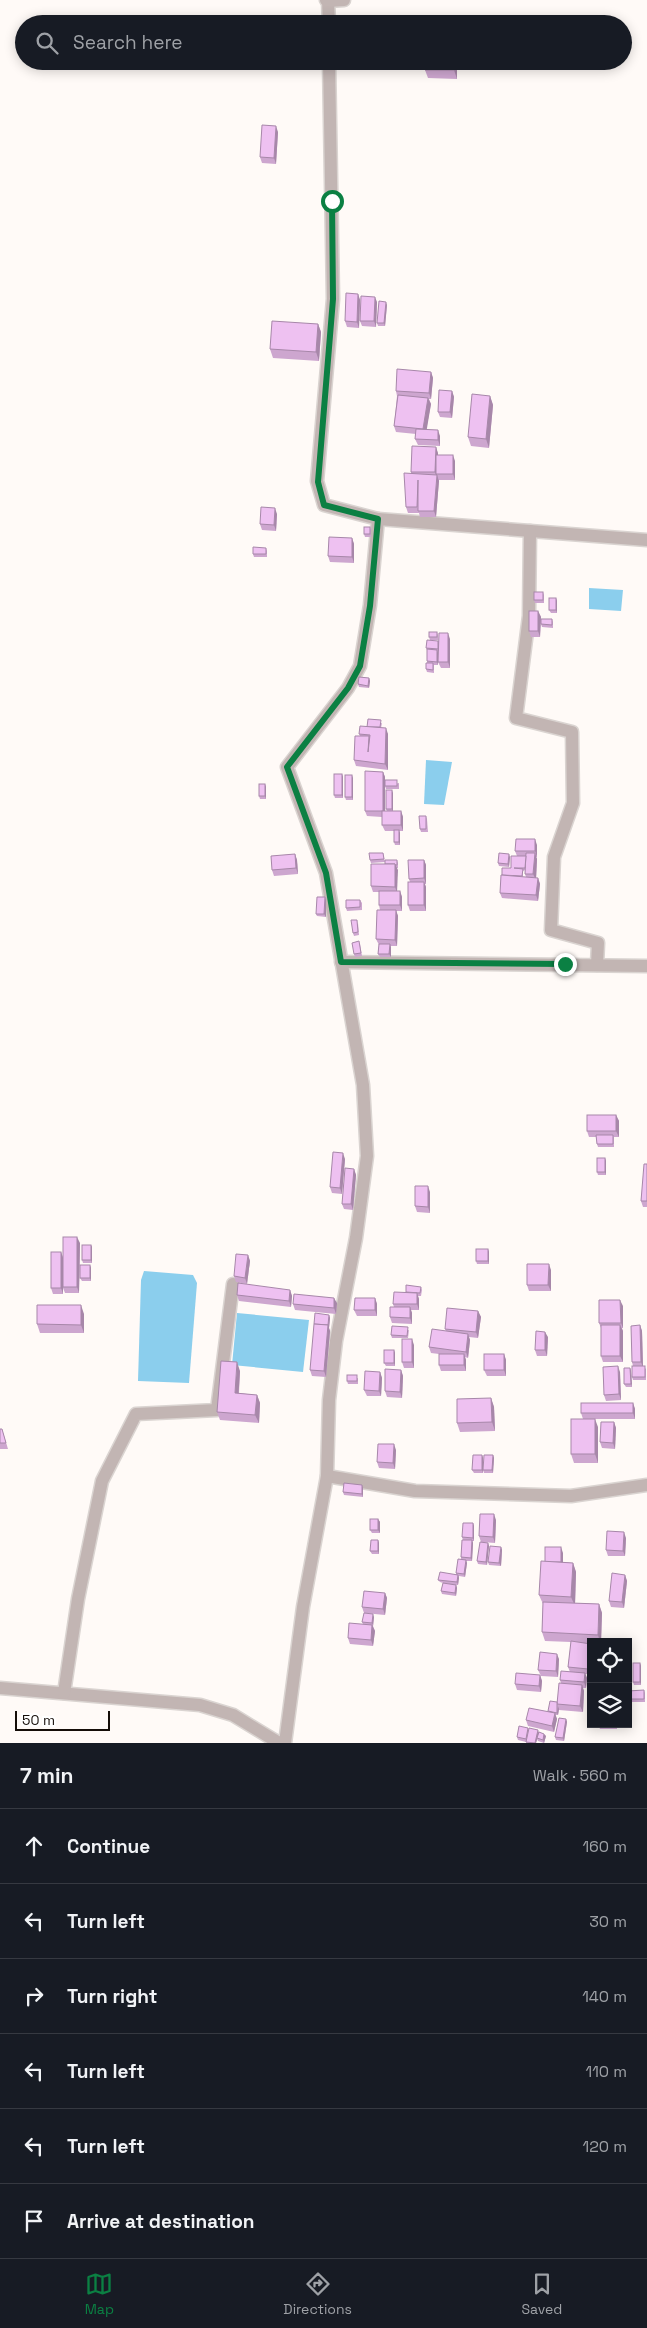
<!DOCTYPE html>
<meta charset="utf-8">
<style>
:root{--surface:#171b24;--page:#242831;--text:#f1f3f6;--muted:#9ea1a6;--line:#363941;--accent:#0b8043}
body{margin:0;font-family:"Space Grotesk",sans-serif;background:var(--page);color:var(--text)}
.controls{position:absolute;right:15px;bottom:15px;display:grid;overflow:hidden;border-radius:0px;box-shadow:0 2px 12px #0003}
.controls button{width:45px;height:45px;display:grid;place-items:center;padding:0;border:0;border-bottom:1px solid var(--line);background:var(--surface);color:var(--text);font:25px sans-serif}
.scale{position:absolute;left:15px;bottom:12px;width:95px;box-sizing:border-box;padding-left:5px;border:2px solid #150d08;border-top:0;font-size:14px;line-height:18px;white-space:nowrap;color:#150d08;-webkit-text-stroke:4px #fff;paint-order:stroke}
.stop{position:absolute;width:15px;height:15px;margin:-11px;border:4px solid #0b8043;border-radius:50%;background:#fff}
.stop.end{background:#0b8043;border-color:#fff;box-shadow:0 1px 5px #0008}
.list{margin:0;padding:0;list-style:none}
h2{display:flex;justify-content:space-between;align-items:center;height:65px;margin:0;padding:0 20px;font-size:21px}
h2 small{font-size:16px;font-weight:400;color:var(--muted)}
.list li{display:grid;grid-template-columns:32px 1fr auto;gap:15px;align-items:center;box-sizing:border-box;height:75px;padding:0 20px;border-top:1px solid var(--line)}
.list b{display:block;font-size:19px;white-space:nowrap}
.list em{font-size:16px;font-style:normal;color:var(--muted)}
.icon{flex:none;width:28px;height:28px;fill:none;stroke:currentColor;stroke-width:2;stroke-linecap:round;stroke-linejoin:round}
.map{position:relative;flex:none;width:647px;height:1743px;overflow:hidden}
.search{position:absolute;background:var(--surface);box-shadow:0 2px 12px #0003;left:15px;right:15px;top:15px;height:55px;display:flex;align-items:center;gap:12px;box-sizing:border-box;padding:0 18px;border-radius:28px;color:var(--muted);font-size:19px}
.sheet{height:515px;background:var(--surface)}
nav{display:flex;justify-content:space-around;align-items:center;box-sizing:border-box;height:70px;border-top:1px solid var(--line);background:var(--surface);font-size:14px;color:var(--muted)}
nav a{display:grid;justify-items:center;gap:2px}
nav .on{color:var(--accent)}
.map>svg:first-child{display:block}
</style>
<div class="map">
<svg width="647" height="1743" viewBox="0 0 647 1743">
<rect width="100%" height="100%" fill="#fffaf7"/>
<!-- water -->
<g fill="#8bceed">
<polygon points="589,588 623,590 621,611 589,609"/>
<polygon points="426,760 452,762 444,805 424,804"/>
<polygon points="144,1271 193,1275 197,1283 189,1383 138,1381 141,1280"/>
<polygon points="237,1313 309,1320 303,1372 232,1365"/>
</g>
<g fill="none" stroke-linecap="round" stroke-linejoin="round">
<!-- street casing -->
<g stroke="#dad4d1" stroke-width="15">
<g id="street">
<polyline points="326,0 328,1 329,24"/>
<polyline points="328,1 344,0"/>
<polyline points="378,519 647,540"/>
<polyline points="530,531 529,616 516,718 572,732 573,803 554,857 551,930 598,943 597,965"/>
<polyline points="341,962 647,966"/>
<polyline points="327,1476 415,1491 571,1496 647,1485"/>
<polyline points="0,1688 200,1705 233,1715 279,1743"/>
<polyline points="64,1693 78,1599 102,1481 136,1414 217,1410 233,1284"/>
<polyline points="285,1743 303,1607 327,1476 329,1400 336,1341 356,1238 367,1156 363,1085 326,873 287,767 348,688 360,666 370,605 378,519 324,505 317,481 333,299 329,61"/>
</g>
</g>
<!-- street -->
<use href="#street" stroke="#c2b5b3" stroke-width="12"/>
</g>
<!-- wall -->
<g fill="#cda6cf" fill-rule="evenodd">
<polygon points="457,61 457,79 428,78 425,70"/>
<polygon points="278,132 276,164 262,163 260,157"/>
<polygon points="358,294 360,300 359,328 347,327 345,321"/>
<polygon points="377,302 376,327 362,326 360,321"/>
<polygon points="387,305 385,326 378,326 377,323"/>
<polygon points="318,324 321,332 319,361 273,358 270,349"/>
<polygon points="431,372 433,378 431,399 429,399 431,404 426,430 440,436 440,446 418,445 415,439 416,434 396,432 394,426 397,396 396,391"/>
<polygon points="452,391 454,397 452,418 440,417 438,412"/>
<polygon points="490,396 493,405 489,448 471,446 468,437"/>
<polygon points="436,447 438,455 455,461 455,480 439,480 436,517 420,517 419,513 408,513 406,507 411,473 411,472"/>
<polygon points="277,514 276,531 262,530 260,524"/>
<polygon points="370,527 371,530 371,537 365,537 364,534"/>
<polygon points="352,538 354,544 354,563 330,562 328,556"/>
<polygon points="266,548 267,551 267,557 254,557 253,554"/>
<polygon points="543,592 544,595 544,603 535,603 534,600"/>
<polygon points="556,598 557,601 557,613 551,613 549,610"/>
<polygon points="538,611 541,617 540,637 531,637 529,631"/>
<polygon points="552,619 553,622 553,628 542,627 541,624"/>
<polygon points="437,632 438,635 438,640 430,640 429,637"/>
<polygon points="450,639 450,668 441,668 438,662 439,651 438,651 438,665 434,665 434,673 427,672 426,669 427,663 427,650 426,648 438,641"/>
<polygon points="369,678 370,681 369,688 359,687 358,684"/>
<polygon points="382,723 381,728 388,734 388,770 356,766 354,760 360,736 359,734 367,727"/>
<polygon points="383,772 385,777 385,811 387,811 386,809 393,793 393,811 401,811 403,817 403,831 399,831 400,833 400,845 395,845 394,842 394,831 385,831 382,825 382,817 367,816 365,811"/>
<polygon points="342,774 343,777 343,798 335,798 334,795"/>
<polygon points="353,778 353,800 346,800 345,797"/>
<polygon points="399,783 399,789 386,789 385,786"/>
<polygon points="265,784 266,787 266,799 260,799 259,796"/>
<polygon points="426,816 427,819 428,832 421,832 420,829"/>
<path d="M537,845V857H536L537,859L536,878H538L540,884L538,901L502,898L500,893L517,856L515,851ZM525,870V874L526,877H523V871Z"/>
<polygon points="383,853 385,862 371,863 370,860"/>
<polygon points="295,854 297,860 298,874 274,876 272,870"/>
<polygon points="510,857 509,867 499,866 498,863"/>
<polygon points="397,860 398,863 398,868 397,868 397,891 400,891 402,897 402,911 396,911 398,916 397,946 390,946 391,957 380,957 378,954 379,945 376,939 380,910 379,905 379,892 373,892 371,886 385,864"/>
<polygon points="424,860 426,865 426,884 425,884 426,887 426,911 410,911 408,905 410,882 409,879"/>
<polygon points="325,897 326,900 326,917 317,916 316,914"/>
<polygon points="360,900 362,903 362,910 347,911 346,908"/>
<polygon points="358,923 359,935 354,936 353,933"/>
<polygon points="360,944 362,956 355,957 354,954"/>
<polygon points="616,1115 619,1121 619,1137 614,1137 614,1147 598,1147 597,1144 596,1137 589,1137 587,1131"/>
<polygon points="605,1158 606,1161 606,1175 598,1175 597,1172"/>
<polygon points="345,1159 342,1194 332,1193 330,1187"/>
<polygon points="647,1164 647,1207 643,1207 641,1201"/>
<polygon points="354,1169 356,1175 353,1210 344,1209 342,1204"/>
<polygon points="430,1192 430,1213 417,1212 415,1206"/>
<polygon points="80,1243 79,1293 65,1293 63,1288 63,1294 53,1294 51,1288 61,1252 63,1257"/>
<polygon points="91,1245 92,1247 92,1263 83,1263 82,1260"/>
<polygon points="488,1249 489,1252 489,1264 477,1264 476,1261"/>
<polygon points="248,1255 250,1261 247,1284 236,1282 234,1276"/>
<polygon points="90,1265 91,1268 91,1281 82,1281 80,1278"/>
<polygon points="551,1270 551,1291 529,1291 527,1285"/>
<polygon points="421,1287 422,1290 421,1296 418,1296 419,1299 419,1310 411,1310 412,1313 412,1324 392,1323 390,1317 394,1307 393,1304 406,1293 406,1292"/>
<polygon points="290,1290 292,1296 291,1307 239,1301 237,1295"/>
<polygon points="375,1298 377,1304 377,1316 357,1316 354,1310"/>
<polygon points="337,1303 336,1314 295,1310 293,1304"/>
<polygon points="623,1306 623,1328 622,1328 623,1331 623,1362 603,1362 601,1356 601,1328 599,1323"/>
<polygon points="478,1311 481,1317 478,1338 469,1337 470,1340 468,1358 465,1357 466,1360 466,1371 441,1371 439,1365 439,1354 431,1353 429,1347 446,1331 445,1329"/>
<polygon points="84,1314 84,1333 40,1333 37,1324"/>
<polygon points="329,1315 330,1318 329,1328 330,1331 326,1377 312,1376 310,1370"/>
<polygon points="640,1325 642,1331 643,1366 646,1369 646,1380 633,1380 632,1377 633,1366 632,1362"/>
<polygon points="409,1330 408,1338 392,1338 391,1335"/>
<polygon points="548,1337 547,1356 537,1356 535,1350"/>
<polygon points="414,1345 414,1368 404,1368 402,1362"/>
<polygon points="394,1350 395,1353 395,1366 386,1366 384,1363"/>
<polygon points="504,1354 506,1360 506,1376 487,1376 484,1370"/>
<polygon points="630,1368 631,1371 632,1387 626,1387 624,1384"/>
<polygon points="401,1370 403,1376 402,1398 387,1397 385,1391"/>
<polygon points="240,1371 239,1393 257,1395 260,1403 259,1423 220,1420 217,1412"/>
<polygon points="380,1372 382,1378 381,1396 367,1396 364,1390"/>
<polygon points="620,1372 621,1400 606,1401 604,1395"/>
<polygon points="358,1378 358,1384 348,1384 347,1381"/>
<polygon points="491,1398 494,1407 495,1431 460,1432 457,1423"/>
<polygon points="633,1403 635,1409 635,1419 583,1419 581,1413"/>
<polygon points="614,1422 616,1428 615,1449 602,1448 600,1442"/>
<polygon points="598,1427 598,1463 574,1463 571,1454"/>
<polygon points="0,1429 2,1429 8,1449 0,1449"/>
<polygon points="396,1450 395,1469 379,1468 377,1462"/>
<polygon points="482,1455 483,1458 483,1473 474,1473 472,1470"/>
<polygon points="493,1455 494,1458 493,1473 484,1473 483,1470"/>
<polygon points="363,1488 363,1497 344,1495 343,1492"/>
<polygon points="378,1519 380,1522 380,1533 372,1533 370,1530"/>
<polygon points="496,1520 495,1543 482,1542 488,1543 489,1546 487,1565 478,1564 477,1561 481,1542 479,1536"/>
<polygon points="473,1523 474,1526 474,1541 472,1541 473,1543 472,1561 466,1561 467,1563 465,1577 459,1576 458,1585 456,1585 457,1588 456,1596 442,1594 441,1591 443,1583 440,1582 438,1580 456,1575 456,1573 461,1559 461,1557 463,1540 462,1537"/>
<polygon points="626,1538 625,1556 608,1556 606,1550"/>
<polygon points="378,1540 379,1543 379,1554 372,1554 370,1551"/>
<polygon points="501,1547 502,1550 501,1566 489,1565 488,1562"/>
<polygon points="563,1553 563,1562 573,1563 576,1572 575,1603 599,1604 602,1613 601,1642 591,1642 591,1666 590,1674 585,1674 587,1678 586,1688 583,1688 584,1691 583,1712 559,1710 559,1709 558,1715 555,1715 557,1719 554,1732 528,1726 526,1720 548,1712 557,1702 561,1683 560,1680 570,1672 568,1667 571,1642 545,1641 542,1632 543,1604 539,1595 545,1562"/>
<polygon points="625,1575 627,1581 624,1608 611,1607 609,1601"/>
<polygon points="385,1593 387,1598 385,1615 364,1613 362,1607"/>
<polygon points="374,1617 373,1626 375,1631 373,1646 350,1644 348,1638 363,1624 362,1622"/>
<polygon points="559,1659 558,1677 541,1676 538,1670"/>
<polygon points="640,1663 641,1666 641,1685 634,1685 633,1682"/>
<polygon points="540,1675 542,1681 541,1692 517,1690 515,1684"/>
<polygon points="644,1690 645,1693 645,1702 628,1702 628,1691"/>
<polygon points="566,1719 567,1722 564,1741 556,1740 555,1737"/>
<polygon points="598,1724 617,1724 617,1729 600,1729"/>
<polygon points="529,1730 539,1732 546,1736 544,1743 538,1741 537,1739 536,1743 526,1743 526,1742 518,1740 517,1737"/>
</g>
<!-- shaded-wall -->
<g fill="#a787a9">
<polygon points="454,61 457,61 457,79 454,70"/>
<polygon points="276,126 278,132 276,164 274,158"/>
<polygon points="358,294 360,300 359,328 357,322"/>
<polygon points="375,297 377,302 376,327 374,321"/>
<polygon points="386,302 387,305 385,326 384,323"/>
<polygon points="318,324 321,332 319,361 316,352"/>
<polygon points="431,372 433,378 431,399 429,393"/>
<polygon points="452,391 454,397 452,418 450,412"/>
<polygon points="490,396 493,405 489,448 486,439"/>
<polygon points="428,398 431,404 426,434 423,429"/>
<polygon points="438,430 440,436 440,446 438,440"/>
<polygon points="436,447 438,453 437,475 439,481 436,517 434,511 437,478 435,472"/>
<polygon points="453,455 455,461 455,480 453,474"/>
<polygon points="275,508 277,514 276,531 274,525"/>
<polygon points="352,538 354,544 354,563 352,557"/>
<polygon points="556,598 557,601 557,613 556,610"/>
<polygon points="538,611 541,617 540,637 538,631"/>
<polygon points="448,633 450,639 450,668 448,662"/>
<polygon points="437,650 438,653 438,665 437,662"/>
<polygon points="369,678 370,681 369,688 368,686"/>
<polygon points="386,728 388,734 388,770 385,764"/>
<polygon points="383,772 385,777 385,817 383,811"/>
<polygon points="342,774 343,777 343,798 342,795"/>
<polygon points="352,775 353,778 353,800 352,797"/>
<polygon points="265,784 266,787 266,799 265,796"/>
<polygon points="392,790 393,793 393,812 392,809"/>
<polygon points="401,811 403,817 403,831 401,825"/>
<polygon points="399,830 400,833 400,845 399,842"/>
<polygon points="535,839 537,845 537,857 535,851"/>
<polygon points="535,853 537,859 536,880 533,874"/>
<polygon points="295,854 297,860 298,874 296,868"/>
<polygon points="509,854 510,857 509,867 508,864"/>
<polygon points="424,860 426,865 426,884 424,878"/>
<polygon points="395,864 398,870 397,893 395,887"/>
<polygon points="538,878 540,884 538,901 536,895"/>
<polygon points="424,882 426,887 426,911 424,905"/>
<polygon points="400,891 402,897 402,911 400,905"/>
<polygon points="325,897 326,900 326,917 324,914"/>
<polygon points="396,910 398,916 397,946 395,940"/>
<polygon points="390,944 391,947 391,957 389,954"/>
<polygon points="616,1115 619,1121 619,1137 616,1131"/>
<polygon points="343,1153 345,1159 342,1194 340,1188"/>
<polygon points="605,1158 606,1161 606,1175 605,1172"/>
<polygon points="354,1169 356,1175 353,1210 351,1204"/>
<polygon points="428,1186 430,1192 430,1213 428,1207"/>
<polygon points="77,1237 80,1243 79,1293 77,1287"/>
<polygon points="91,1245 92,1247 92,1263 91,1260"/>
<polygon points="488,1249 489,1252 489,1264 488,1261"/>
<polygon points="61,1252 63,1258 63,1294 61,1288"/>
<polygon points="248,1255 250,1261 247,1284 245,1278"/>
<polygon points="549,1264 551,1270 551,1291 548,1285"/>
<polygon points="90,1265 91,1268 91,1281 90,1278"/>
<polygon points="290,1290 292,1296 291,1307 289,1301"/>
<polygon points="417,1293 419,1299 419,1310 417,1304"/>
<polygon points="334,1298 337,1303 336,1314 334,1308"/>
<polygon points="375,1298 377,1304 377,1316 375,1310"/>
<polygon points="620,1300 623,1306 623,1328 621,1323"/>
<polygon points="81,1305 84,1314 84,1333 81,1325"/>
<polygon points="410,1307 412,1313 412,1324 410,1318"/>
<polygon points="478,1311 481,1317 478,1338 476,1332"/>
<polygon points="329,1315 330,1318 329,1328 330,1331 326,1377 324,1371"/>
<polygon points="620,1325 623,1331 623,1362 620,1356"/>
<polygon points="640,1325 642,1331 643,1368 641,1362"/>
<polygon points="545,1332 548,1337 547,1356 545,1350"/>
<polygon points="468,1334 470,1340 468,1358 466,1352"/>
<polygon points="412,1339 414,1345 414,1368 412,1362"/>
<polygon points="394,1350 395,1353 395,1366 394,1363"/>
<polygon points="464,1354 466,1360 466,1371 464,1365"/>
<polygon points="504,1354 506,1360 506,1376 504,1370"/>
<polygon points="237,1362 240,1371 238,1402 235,1393"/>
<polygon points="618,1366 620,1372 621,1400 619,1394"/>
<polygon points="630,1368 631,1371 632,1387 631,1384"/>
<polygon points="401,1370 403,1376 402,1398 400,1392"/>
<polygon points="380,1372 382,1378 381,1396 379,1391"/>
<polygon points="257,1395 260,1403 259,1423 255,1415"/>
<polygon points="491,1398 494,1407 495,1431 492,1422"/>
<polygon points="633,1403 635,1409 635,1419 633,1413"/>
<polygon points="595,1419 598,1427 598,1463 595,1454"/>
<polygon points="614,1422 616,1428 615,1449 613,1443"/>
<polygon points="394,1444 396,1450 395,1469 393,1463"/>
<polygon points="482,1455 483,1458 483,1473 482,1470"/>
<polygon points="493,1455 494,1458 493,1473 492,1470"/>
<polygon points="362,1485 363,1488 363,1497 362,1494"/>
<polygon points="494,1514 496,1520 495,1543 493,1537"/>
<polygon points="378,1519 380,1522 380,1533 378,1530"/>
<polygon points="473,1523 474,1526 474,1541 473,1538"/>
<polygon points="624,1532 626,1538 625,1556 623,1551"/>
<polygon points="378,1540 379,1543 379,1554 378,1551"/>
<polygon points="472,1540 473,1543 472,1561 471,1558"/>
<polygon points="488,1543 489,1546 487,1565 486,1562"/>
<polygon points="501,1547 502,1550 501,1566 499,1563"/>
<polygon points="561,1547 563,1553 563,1569 561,1563"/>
<polygon points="466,1560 467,1563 465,1577 464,1574"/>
<polygon points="573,1563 576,1572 575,1606 571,1597"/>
<polygon points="458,1575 459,1578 458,1585 457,1582"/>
<polygon points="625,1575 627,1581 624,1608 622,1602"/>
<polygon points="456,1585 457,1588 456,1596 455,1593"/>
<polygon points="385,1593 387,1598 385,1615 383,1609"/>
<polygon points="599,1604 602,1613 601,1642 600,1642 598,1635"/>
<polygon points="373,1614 374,1617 373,1626 372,1623"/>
<polygon points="372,1625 375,1631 373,1646 371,1640"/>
<polygon points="591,1644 591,1666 590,1674 588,1669"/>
<polygon points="557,1654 559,1659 558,1677 556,1671"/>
<polygon points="640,1663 641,1666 641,1685 640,1682"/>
<polygon points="585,1673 587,1678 586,1688 584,1682"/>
<polygon points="540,1675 542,1681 541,1692 539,1686"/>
<polygon points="582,1685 584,1691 583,1712 580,1706"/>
<polygon points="558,1706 559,1709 558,1715 557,1713"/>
<polygon points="555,1713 557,1719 554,1732 552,1726"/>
<polygon points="566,1719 567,1722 564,1741 563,1738"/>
<polygon points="538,1730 539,1733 536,1743 535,1743"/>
<polygon points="544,1734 546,1736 544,1743 543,1740"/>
</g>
<!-- building -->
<g fill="#eec1f1" stroke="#a787a9">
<polygon points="426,61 454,61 454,70 425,70"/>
<polygon points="262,125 276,126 274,158 260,157"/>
<polygon points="346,293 358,294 357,322 345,321"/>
<polygon points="361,296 375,297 374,321 360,321"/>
<polygon points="379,301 386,302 384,323 377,323"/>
<polygon points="272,321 318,324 316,352 270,349"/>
<polygon points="397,369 431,372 429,393 396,391"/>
<polygon points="439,390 452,391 450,412 438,412"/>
<polygon points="472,394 490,396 486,439 468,437"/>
<polygon points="398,395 428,398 423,429 394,426"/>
<polygon points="416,429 438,430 438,440 415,439"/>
<polygon points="412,446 436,447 435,472 411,472"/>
<rect x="436" y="455" width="17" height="19"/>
<polygon points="404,473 437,475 434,511 418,511 418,480 417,507 406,507"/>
<polygon points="261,507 275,508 274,525 260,524"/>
<rect x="364" y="527" width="6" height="7"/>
<polygon points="329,537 352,538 352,557 328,556"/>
<polygon points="253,547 266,548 266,554 253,554"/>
<rect x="534" y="592" width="9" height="8"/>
<rect x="549" y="598" width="7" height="12"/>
<rect x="529" y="611" width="9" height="20"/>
<polygon points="541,619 552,619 552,625 541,624"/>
<rect x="429" y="632" width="8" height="5"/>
<polygon points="439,633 448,633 448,662 438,662"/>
<polygon points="427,640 438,641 438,649 426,648"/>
<polygon points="427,649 437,650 437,662 427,661"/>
<polygon points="426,663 433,663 433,670 426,669"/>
<polygon points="359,677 369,678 368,686 358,684"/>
<polygon points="368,719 381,720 380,727 367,727"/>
<polygon points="360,726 386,728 385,764 354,760 355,736 369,736 368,752 370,735 359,734"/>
<polygon points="365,771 383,772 383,811 365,811"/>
<rect x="334" y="774" width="8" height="21"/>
<rect x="345" y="775" width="7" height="22"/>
<rect x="385" y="780" width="12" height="6"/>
<rect x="259" y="784" width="6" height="12"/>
<rect x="386" y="790" width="6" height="19"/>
<rect x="382" y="811" width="19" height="14"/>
<polygon points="419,816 426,816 426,829 420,829"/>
<rect x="394" y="830" width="5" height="12"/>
<polygon points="516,839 535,839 535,851 515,851"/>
<polygon points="369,853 383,853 384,859 370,860"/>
<polygon points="499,853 509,854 508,864 498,863"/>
<polygon points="526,853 535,853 533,874 525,874"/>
<polygon points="295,854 296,868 272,870 271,856"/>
<polygon points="511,856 526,856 525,868 514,868 523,869 522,876 502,875 502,868 511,868"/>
<polygon points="385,860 397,860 397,865 395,865 395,864 385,864"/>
<polygon points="408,860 424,860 424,878 409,879"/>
<polygon points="371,864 395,864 395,887 371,886"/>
<polygon points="501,875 538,878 536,895 500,893"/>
<rect x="408" y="882" width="16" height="23"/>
<rect x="379" y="891" width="21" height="14"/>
<polygon points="317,897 325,897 324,914 316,914"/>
<polygon points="346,900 360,900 360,907 346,908"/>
<polygon points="377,910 396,910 395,940 376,939"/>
<polygon points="351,920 357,920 358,932 353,933"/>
<polygon points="359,941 361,953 354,954 352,943"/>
<polygon points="379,944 390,944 389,954 378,954"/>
<rect x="587" y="1115" width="29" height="16"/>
<polygon points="596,1135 613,1135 613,1144 597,1144"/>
<polygon points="333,1152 343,1153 340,1188 330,1187"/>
<rect x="597" y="1158" width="8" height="14"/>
<polygon points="644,1164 647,1164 647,1201 641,1201"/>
<polygon points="345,1168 354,1169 351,1204 342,1204"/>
<polygon points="415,1186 428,1186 428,1207 415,1206"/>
<rect x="63" y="1237" width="14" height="50"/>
<rect x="82" y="1245" width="9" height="15"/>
<rect x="476" y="1249" width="12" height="12"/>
<rect x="51" y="1252" width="10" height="36"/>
<polygon points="236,1254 248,1255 245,1278 234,1276"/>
<polygon points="527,1264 549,1264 548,1285 527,1285"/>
<rect x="80" y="1265" width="10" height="13"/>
<polygon points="238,1283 290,1290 289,1301 237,1295"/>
<polygon points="406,1285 421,1287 420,1293 406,1292"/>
<polygon points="394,1292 417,1293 417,1304 393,1304"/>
<polygon points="294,1294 334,1298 334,1308 293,1304"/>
<polygon points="355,1298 375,1298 375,1310 354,1310"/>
<polygon points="599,1300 620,1300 621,1323 599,1323"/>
<polygon points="37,1305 81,1305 81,1325 37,1324"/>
<polygon points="390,1307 410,1307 410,1318 390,1317"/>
<polygon points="447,1308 478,1311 476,1332 445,1329"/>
<polygon points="315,1313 329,1315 328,1325 314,1324"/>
<polygon points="314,1324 328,1325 324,1371 310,1370"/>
<rect x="601" y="1325" width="19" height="31"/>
<polygon points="640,1325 641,1362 632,1362 631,1326"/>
<polygon points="392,1326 408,1327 407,1336 391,1335"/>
<polygon points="432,1329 468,1334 466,1352 429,1347"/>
<polygon points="536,1331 545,1332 545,1350 535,1350"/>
<rect x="402" y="1339" width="10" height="23"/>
<rect x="384" y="1350" width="10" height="13"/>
<rect x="439" y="1354" width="25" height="11"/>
<rect x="484" y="1354" width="20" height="16"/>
<polygon points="221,1361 237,1362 235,1393 257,1395 255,1415 217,1412"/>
<polygon points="618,1366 619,1394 604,1395 603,1367"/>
<rect x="632" y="1366" width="13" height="11"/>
<polygon points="624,1368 630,1368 631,1384 624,1384"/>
<polygon points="385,1369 401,1370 400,1392 385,1391"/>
<polygon points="365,1371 380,1372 379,1391 364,1390"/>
<rect x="347" y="1375" width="10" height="6"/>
<polygon points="491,1398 492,1422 457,1423 457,1399"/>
<rect x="581" y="1403" width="52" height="10"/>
<rect x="571" y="1419" width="24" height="35"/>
<polygon points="601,1422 614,1422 613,1443 600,1442"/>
<polygon points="0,1429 2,1429 6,1443 0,1443"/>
<polygon points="378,1444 394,1444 393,1463 377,1462"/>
<polygon points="473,1455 482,1455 482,1470 472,1470"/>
<polygon points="484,1455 493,1455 492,1470 483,1470"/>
<polygon points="344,1483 362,1485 362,1494 343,1492"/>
<polygon points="480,1514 494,1514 493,1537 479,1536"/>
<rect x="370" y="1519" width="8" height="11"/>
<polygon points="463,1523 473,1523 473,1538 462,1537"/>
<polygon points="607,1531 624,1532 623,1551 606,1550"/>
<polygon points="371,1540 378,1540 378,1551 370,1551"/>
<polygon points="462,1540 472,1540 471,1558 461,1557"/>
<polygon points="480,1542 488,1543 486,1562 477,1561"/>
<polygon points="490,1546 501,1547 499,1563 488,1562"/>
<rect x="545" y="1547" width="16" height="15"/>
<polygon points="458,1559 466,1560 464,1574 456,1573"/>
<polygon points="541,1561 573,1563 571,1597 539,1595"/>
<polygon points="440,1572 458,1575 457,1582 438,1580"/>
<polygon points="612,1573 625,1575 622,1602 609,1601"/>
<polygon points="443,1583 456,1585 455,1593 441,1591"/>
<polygon points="364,1591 385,1593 383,1609 362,1607"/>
<polygon points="543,1602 599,1604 598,1635 542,1632"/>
<polygon points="364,1613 373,1614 372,1623 362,1622"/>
<polygon points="349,1623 372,1625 371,1640 348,1638"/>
<polygon points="571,1641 591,1644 588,1669 568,1667"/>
<polygon points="540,1652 557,1654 556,1671 538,1670"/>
<rect x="633" y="1663" width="7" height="19"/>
<polygon points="561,1671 585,1673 584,1682 560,1680"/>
<polygon points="516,1673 540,1675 539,1686 515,1684"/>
<polygon points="559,1683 582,1685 580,1706 557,1704"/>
<polygon points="644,1690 644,1699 628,1699 628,1691"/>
<polygon points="550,1701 557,1702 557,1713 548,1711"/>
<polygon points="529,1708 555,1713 552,1726 526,1720"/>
<polygon points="559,1718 566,1719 563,1738 555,1737"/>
<polygon points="519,1726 528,1728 526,1739 517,1737"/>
<polygon points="529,1728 538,1730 535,1743 526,1742"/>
<polygon points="539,1732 544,1734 543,1740 537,1738"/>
</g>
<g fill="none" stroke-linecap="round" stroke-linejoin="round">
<!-- route -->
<polyline stroke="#0b8043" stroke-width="6" points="332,201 333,299 318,482 324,505 378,519 370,606 360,666 348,688 287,767 326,873 341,962 565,964"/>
</g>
</svg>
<div class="controls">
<button><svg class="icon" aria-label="locate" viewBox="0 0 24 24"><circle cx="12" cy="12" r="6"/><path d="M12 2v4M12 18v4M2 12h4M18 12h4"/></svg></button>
<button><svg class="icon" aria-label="layers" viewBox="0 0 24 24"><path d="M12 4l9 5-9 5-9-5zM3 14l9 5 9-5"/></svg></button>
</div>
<div class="scale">50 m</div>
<div class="stop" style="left:332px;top:201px"></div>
<div class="stop end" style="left:565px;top:964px"></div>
<div class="search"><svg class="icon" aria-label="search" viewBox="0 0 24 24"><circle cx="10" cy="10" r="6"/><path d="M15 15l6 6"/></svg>Search here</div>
</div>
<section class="sheet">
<h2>7 min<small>Walk · 560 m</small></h2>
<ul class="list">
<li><svg class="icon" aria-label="ahead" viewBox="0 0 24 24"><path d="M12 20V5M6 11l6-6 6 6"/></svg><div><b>Continue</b></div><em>160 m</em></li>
<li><svg class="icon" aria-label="left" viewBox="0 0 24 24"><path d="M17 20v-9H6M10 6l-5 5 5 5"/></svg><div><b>Turn left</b></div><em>30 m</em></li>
<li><svg class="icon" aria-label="right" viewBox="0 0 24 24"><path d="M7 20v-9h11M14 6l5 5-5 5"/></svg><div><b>Turn right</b></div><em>140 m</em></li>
<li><svg class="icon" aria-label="left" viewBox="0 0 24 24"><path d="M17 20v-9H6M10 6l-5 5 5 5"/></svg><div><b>Turn left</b></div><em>110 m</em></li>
<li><svg class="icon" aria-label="left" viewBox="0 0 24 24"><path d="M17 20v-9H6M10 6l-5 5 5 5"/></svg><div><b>Turn left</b></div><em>120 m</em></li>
<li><svg class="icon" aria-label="arrive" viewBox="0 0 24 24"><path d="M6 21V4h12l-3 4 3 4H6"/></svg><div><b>Arrive at destination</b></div></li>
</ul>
</section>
<nav>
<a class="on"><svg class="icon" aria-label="map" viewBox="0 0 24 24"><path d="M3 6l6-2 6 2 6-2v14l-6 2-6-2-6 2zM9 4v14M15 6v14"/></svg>Map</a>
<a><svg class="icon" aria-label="directions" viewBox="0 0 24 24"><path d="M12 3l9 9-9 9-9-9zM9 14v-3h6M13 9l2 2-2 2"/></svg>Directions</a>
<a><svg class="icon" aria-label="saved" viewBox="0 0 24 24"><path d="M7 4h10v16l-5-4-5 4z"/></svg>Saved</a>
</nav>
